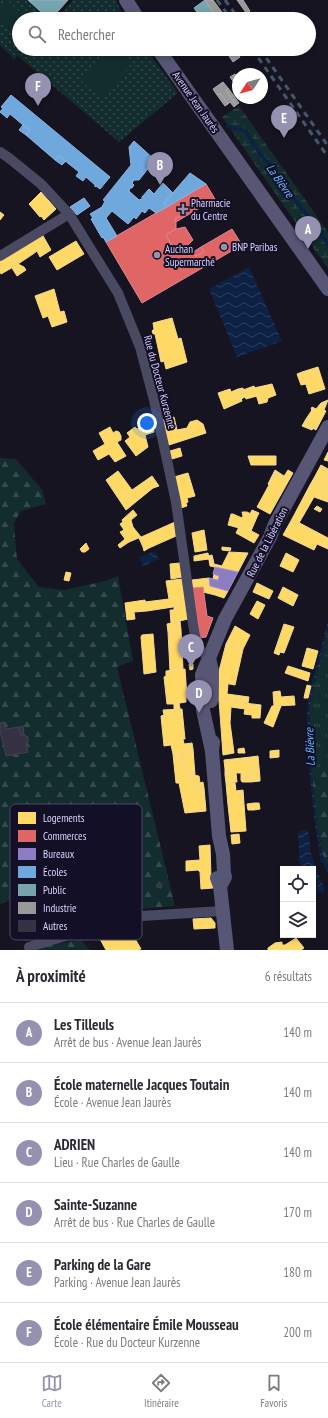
<!DOCTYPE html>
<html lang="fr">
<meta charset="utf-8">
<style>
:root{--surface:#fff;--page:#f7f7f7;--text:#2b2b33;--muted:#7c7c81;--line:#e1e1e2;--accent:#9591b1}
body{margin:0;font-family:"PT Sans Narrow",sans-serif;background:var(--page);color:var(--text)}
.controls{position:absolute;right:12px;bottom:12px;display:grid;overflow:hidden;border-radius:0px;box-shadow:0 2px 6px #0003}
.controls button{width:36px;height:36px;display:grid;place-items:center;padding:0;border:0;border-bottom:1px solid var(--line);background:var(--surface);color:var(--text);font:20px sans-serif}
.compass{position:absolute;left:232px;top:68px;width:36px;height:36px;border-radius:50%;background:var(--surface);box-shadow:0 2px 6px #0003;rotate:234deg}
.you{position:absolute;left:147px;top:423px;width:14px;height:14px;margin:-10px;border:3px solid #fff;border-radius:50%;background:#1a73e8;box-shadow:0 0 0 6px #1a73e833}
.badge{display:grid;place-items:center;width:26px;height:26px;border-radius:50%;background:var(--accent);color:#fff;font-size:13px;font-weight:700}
.pin{position:absolute;translate:-50% -33px;filter:drop-shadow(0 1px 2px #0008)}
.pin::after{content:'';position:absolute;top:21px;width:14px;height:12px;background:inherit;clip-path:polygon(0 0,100% 0,50% 100%)}
.list{margin:0;padding:0;list-style:none}
h2{display:flex;justify-content:space-between;align-items:center;height:52px;margin:0;padding:0 16px;font-size:17px}
h2 small{font-size:13px;font-weight:400;color:var(--muted)}
.list li{display:grid;grid-template-columns:26px 1fr auto;gap:12px;align-items:center;box-sizing:border-box;height:60px;padding:0 16px;border-top:1px solid var(--line)}
.list b{display:block;font-size:15px;white-space:nowrap}
.list p{margin:0;font-size:13px;white-space:nowrap;color:var(--muted)}
.list em{font-size:13px;font-style:normal;color:var(--muted)}
.icon{flex:none;width:22px;height:22px;fill:none;stroke:currentColor;stroke-width:2;stroke-linecap:round;stroke-linejoin:round}
.map{position:relative;flex:none;width:328px;height:950px;overflow:hidden}
.search{position:absolute;background:var(--surface);box-shadow:0 2px 6px #0003;left:12px;right:12px;top:12px;height:44px;display:flex;align-items:center;gap:10px;box-sizing:border-box;padding:0 14px;border-radius:22px;color:var(--muted);font-size:15px}
.sheet{height:412px;background:var(--surface)}
nav{display:flex;justify-content:space-around;align-items:center;box-sizing:border-box;height:56px;border-top:1px solid var(--line);background:var(--surface);font-size:11px;color:var(--muted)}
nav a{display:grid;justify-items:center;gap:2px}
nav .on{color:var(--accent)}
.map>svg:first-child{display:block}
</style>
<div class="map">
<svg width="328" height="950" viewBox="0 0 328 950">
<defs>
<pattern id="grass-tufts" width="24" height="20" patternUnits="userSpaceOnUse"><rect width="24" height="20" fill="#132c2d"/><path d="M3 7l-1-3M5 7V3M7 7l1-3M15 17l-1-3M17 17v-4M19 17l1-3" fill="none" stroke="#354a4c"/></pattern>
<pattern id="forest-firs" width="22" height="20" patternUnits="userSpaceOnUse"><rect width="22" height="20" fill="#132c2d"/><path d="M5 1l3.5 6h-7zM16 11l3.5 6h-7z" fill="#354a4c"/></pattern>
<pattern id="wetland-marsh" width="20" height="14" patternUnits="userSpaceOnUse"><rect width="20" height="14" fill="#132c2d"/><path d="M1 5h8M5 5V1M11 12h8M15 12V8" fill="none" stroke="#354a4c"/></pattern>
<pattern id="park-dots" width="8" height="8" patternUnits="userSpaceOnUse"><rect width="8" height="8" fill="#132c2d"/><path d="M2 2h.1M6 6h.1" fill="none" stroke="#354a4c" stroke-width="1.8" stroke-linecap="round"/></pattern>
<pattern id="water-waves" width="16" height="10" patternUnits="userSpaceOnUse"><rect width="16" height="10" fill="#0d2144"/><path d="M0 5q4-4 8 0t8 0" fill="none" stroke="#304060"/></pattern>
</defs>
<rect width="100%" height="100%" fill="#161421"/>
<!-- grass -->
<polygon fill="url(#grass-tufts)" points="328,628 328,747 324,766 312,776 310,747 310,702"/>
<!-- forest -->
<g fill="url(#forest-firs)">
<polygon points="0,458 16,459 42,490 46,504 21,511 14,523 17,559 39,587 64,590 105,581 118,576 133,661 117,667 175,906 128,910 76,920 53,884 0,904"/>
<polygon points="328,747 328,866 324,860 317,824 312,776 324,766"/>
<polygon points="81,940 90,950 20,950"/>
</g>
<!-- wetland -->
<polygon fill="url(#wetland-marsh)" points="239,106 328,232 328,269 222,117"/>
<!-- park -->
<g fill="url(#park-dots)">
<polygon points="0,0 28,0 49,19 19,19 19,49 146,49 178,93 119,142 18,56 14,59 0,45"/>
<polygon points="73,0 116,0 124,19 56,19"/>
</g>
<!-- pitch -->
<g fill="#132c2d">
<polygon points="8,1 28,19 19,19 19,39 0,22 0,10"/>
<polygon points="109,49 115,49 132,63 102,99 82,82"/>
</g>
<!-- water -->
<g fill="url(#water-waves)">
<polygon points="249,267 282,341 237,357 209,289"/>
<polygon points="155,551 159,559 143,566 139,558"/>
<polygon points="328,620 328,628 310,702 310,747 312,776 317,824 324,860 321,863 315,824 310,778 308,748 307,713 309,694"/>
<path d="M308,830L311,854L324,888V892L317,893C317,886 320,878 313,874V869H300L298,831Z"/>
</g>
<!-- homes -->
<g fill="#ffd966" stroke="#f4d894">
<polygon points="41,192 56,209 44,220 41,216 40,217 29,204"/>
<polygon points="0,212 4,215 0,220"/>
<polygon points="42,234 51,250 40,257 37,251 33,254 27,244"/>
<polygon points="76,241 84,254 57,270 49,257"/>
<polygon points="27,244 33,254 18,264 24,267 26,270 20,274 15,266 1,274 0,272 0,260"/>
<polygon points="15,266 20,274 17,276 12,268"/>
<polygon points="54,289 60,312 64,311 67,322 52,327 48,316 43,318 35,296"/>
<polygon points="172,318 178,339 181,338 187,362 166,369 164,361 161,362 155,334 153,334 152,331 154,329 153,323"/>
<polygon points="318,367 325,389 309,394 302,372"/>
<polygon points="302,372 306,384 301,385 297,374"/>
<polygon points="272,384 276,395 268,398 267,402 259,404 254,388"/>
<polygon points="254,386 257,396 246,399 243,390"/>
<polygon points="243,388 245,397 241,399 238,389"/>
<polygon points="230,389 231,392 238,389 242,401 224,409 218,393"/>
<polygon points="328,400 324,410 326,411 316,430 307,425 309,421 306,419 312,410 311,409 312,407 316,409 321,403"/>
<polygon points="174,417 177,430 187,428 190,422 197,420 203,424 206,433 169,445 163,420"/>
<polygon points="306,419 309,421 307,425 313,428 312,430 302,426"/>
<polygon points="152,423 154,432 145,435 148,447 136,456 125,441 130,437 127,433 135,427 137,429"/>
<polygon points="110,427 113,433 116,431 119,432 121,436 121,440 117,442 126,456 115,462 109,454 98,460 93,451 105,444 99,433"/>
<polygon points="180,448 182,456 172,459 170,451"/>
<polygon points="328,452 328,461 324,460"/>
<polygon points="248,456 276,456 276,465 251,465"/>
<polygon points="321,465 328,469 320,482 314,478"/>
<polygon points="328,469 328,493 310,485 314,478 320,482"/>
<polygon points="275,470 284,476 283,478 275,474 269,485 268,484"/>
<polygon points="288,470 293,473 270,514 257,507 275,474 283,478"/>
<polygon points="118,471 132,490 152,476 159,486 153,488 126,510 106,480"/>
<polygon points="188,473 195,496 187,498 188,502 186,503 187,506 181,508 174,477"/>
<polygon points="310,485 328,493 328,502 314,497 299,523 292,519"/>
<polygon points="317,506 322,509 320,512 314,509"/>
<polygon points="133,510 137,515 131,520 133,527 141,537 129,542 120,548 118,545 125,539 120,532 124,530 120,524 123,522 122,520"/>
<polygon points="252,510 259,513 257,517 250,514"/>
<polygon points="242,512 247,512 257,517 251,531 240,525 239,528 228,525 231,514 233,514 242,518 243,516"/>
<polygon points="292,519 328,538 328,549 317,544 314,550 283,535"/>
<polygon points="175,522 176,536 149,548 148,545 143,547 139,538"/>
<polygon points="240,525 259,535 254,543 236,533"/>
<polygon points="204,530 207,550 195,552 192,533"/>
<polygon points="86,543 89,549 85,552 82,552 80,549"/>
<polygon points="148,545 149,548 144,551 143,547"/>
<polygon points="222,547 231,548 230,551 222,550"/>
<polygon points="229,552 248,553 238,572 210,566 209,560 213,559 214,564 222,566"/>
<polygon points="208,553 209,559 194,561 194,556"/>
<polygon points="286,553 299,560 293,572 280,566"/>
<polygon points="212,555 213,559 209,560 208,556"/>
<polygon points="180,563 182,577 171,579 170,564"/>
<polygon points="66,572 71,573 69,581 64,580"/>
<polygon points="214,574 219,576 218,580 213,579"/>
<polygon points="209,578 210,586 193,588 192,580"/>
<polygon points="182,579 186,605 147,611 145,602 169,599 166,581"/>
<polygon points="257,583 273,591 269,599 253,592"/>
<polygon points="210,586 217,588 215,595 203,592 203,587"/>
<polygon points="283,587 298,595 293,606 278,598"/>
<polygon points="217,588 228,591 224,598 215,595"/>
<polygon points="145,600 147,611 134,612 135,619 127,620 125,603"/>
<polygon points="257,601 265,605 258,619 250,614"/>
<polygon points="186,605 188,619 171,623 170,610 174,610 174,607"/>
<polygon points="180,621 181,630 168,632 167,624"/>
<polygon points="284,624 294,627 284,653 280,652 279,655 274,653"/>
<polygon points="235,626 250,635 243,649 226,644"/>
<polygon points="181,630 183,669 170,671 168,632"/>
<polygon points="153,634 156,672 144,674 141,637 142,635"/>
<polygon points="226,644 243,649 235,685 219,682 219,671"/>
<polygon points="307,648 318,651 313,669 302,666"/>
<polygon points="189,664 193,664 193,669 190,670"/>
<polygon points="288,666 310,673 308,681 285,673"/>
<polygon points="185,669 187,697 186,697 186,702 174,704 167,704 164,677 166,676 166,671"/>
<polygon points="219,682 228,684 227,694 249,697 248,703 219,700"/>
<polygon points="307,685 311,686 309,694 305,693"/>
<polygon points="280,691 281,697 294,696 295,705 274,706 273,692"/>
<polygon points="305,693 309,694 308,698 304,698"/>
<polygon points="219,700 261,705 260,718 252,718 252,715 244,714 245,709 231,707 230,723 234,753 223,755"/>
<polygon points="177,703 179,703 180,709 174,709 174,704 177,704"/>
<polygon points="272,706 281,706 273,727 264,723"/>
<polygon points="182,709 185,739 183,739 184,744 192,743 193,749 173,754 171,745 164,746 161,716 164,715 163,710"/>
<polygon points="244,748 245,753 238,753 238,749"/>
<polygon points="193,749 195,775 189,775 180,752"/>
<polygon points="279,750 279,757 270,758 270,751"/>
<polygon points="180,752 181,756 177,757 176,753"/>
<polygon points="176,753 177,757 181,756 189,775 191,775 194,789 204,788 206,811 185,813 179,783 176,783 173,754"/>
<polygon points="258,756 260,778 250,779 250,772 252,772 251,757"/>
<polygon points="251,757 252,772 250,772 250,779 241,780 241,773 236,773 237,782 226,783 225,775 229,774 228,769 225,769 224,760"/>
<polygon points="225,769 228,769 229,774 225,775"/>
<polygon points="191,775 199,776 200,783 203,782 204,788 194,789"/>
<polygon points="260,778 260,781 251,782 250,779"/>
<polygon points="250,779 251,782 242,782 241,780"/>
<polygon points="226,783 235,783 236,791 243,790 244,804 228,805"/>
<polygon points="254,803 259,803 260,809 254,810"/>
<polygon points="254,803 254,810 248,810 247,804"/>
<polygon points="244,804 246,831 231,832 228,805"/>
<polygon points="239,834 240,843 232,844 231,835"/>
<polygon points="210,845 211,877 212,877 213,888 201,889 200,872 198,870 186,871 186,861 200,860 199,846"/>
<polygon points="211,918 215,923 215,928 194,929 193,919"/>
<polygon points="130,930 141,949 138,950 106,950 100,939 117,933"/>
<polygon points="296,938 304,948 301,950 268,950 268,948 275,943 282,942 282,945 285,945"/>
</g>
<!-- shops -->
<g fill="#e06666" stroke="#de8794">
<polygon points="206,184 215,199 191,213 189,210 175,219 176,222 176,229 166,235 176,253 185,248 193,252 196,256 204,252 201,247 232,229 242,245 142,303 106,242"/>
<polygon points="189,210 191,213 176,222 175,219"/>
<polygon points="185,227 193,240 185,248 176,253 166,235 176,229"/>
<polygon points="201,247 204,252 196,256 193,252"/>
<polygon points="203,587 207,616 213,618 206,637 200,638 193,588"/>
</g>
<!-- offices -->
<polygon fill="#8e7cc3" stroke="#a496d5" points="215,567 238,572 228,591 210,586 209,578 218,580 219,576 213,574"/>
<!-- schools -->
<g fill="#6fa8dc" stroke="#8fb5e6">
<polygon points="11,95 110,177 100,189 96,186 95,187 95,185 86,177 83,181 76,176 79,172 59,156 55,160 26,135 30,130 23,125 10,114 7,118 0,112 3,108 1,107"/>
<polygon points="23,125 30,130 26,135 19,130"/>
<polygon points="134,141 155,160 139,180 134,180 132,183 134,185 132,188 130,188 129,191 139,200 142,199 142,197 149,189 154,194 163,183 173,193 164,203 167,207 156,213 149,208 145,213 142,211 136,219 134,217 128,224 112,211 106,218 117,236 106,242 103,237 102,238 91,219 93,218 90,214 102,207 105,201 103,200 131,165 129,147"/>
<polygon points="59,156 66,161 62,165 55,160"/>
<polygon points="190,173 206,184 167,207 164,203"/>
<polygon points="84,198 90,206 77,215 70,207"/>
</g>
<!-- public -->
<g fill="#76a5af" stroke="#94b3c7">
<polygon points="28,0 68,0 51,19 49,19"/>
<polygon points="205,0 210,7 218,19 199,19 197,16 199,15 194,8"/>
</g>
<!-- industry -->
<g fill="#999" stroke="#acabb8">
<polygon points="205,0 213,0 227,19 218,19"/>
<polygon points="237,0 243,0 250,11 247,14"/>
<polygon points="236,51 240,57 233,62 229,56"/>
<polygon points="235,74 238,78 238,82 235,84 230,77"/>
<polygon points="223,82 228,88 226,90 236,105 234,107 230,102 228,104 220,93 217,95 213,89"/>
<polygon points="228,88 239,103 236,105 226,90"/>
<polygon points="220,93 228,104 225,106 217,95"/>
</g>
<g fill="none" stroke-linecap="round" stroke-linejoin="round">
<!-- stream -->
<g stroke="#0d2144" stroke-width="3.5">
<polyline points="227,126 246,131 260,154 271,166 280,181 320,232 328,245"/>
<polyline points="322,857 328,871"/>
</g>
</g>
<!-- building -->
<g fill="#343243" stroke="#433f54">
<polygon points="4,722 6,729 19,727 21,735 24,735 28,737 28,741 26,744 28,752 6,756 0,731 0,723"/>
<polygon points="23,726 24,735 21,735 19,727"/>
<polygon points="158,883 162,884 161,888 157,887"/>
</g>
<g fill="none" stroke-linecap="round" stroke-linejoin="round">
<!-- minor -->
<g stroke="#4a4962" stroke-width="10">
<polyline points="0,152 9,158 41,184 69,214 118,293 140,347 154,400 176,502 193,624 197,647 209,658"/>
<polyline points="0,256 69,214"/>
<polyline points="29,947 118,920 142,916 222,911"/>
</g>
<!-- secondary -->
<g stroke="#575674" stroke-width="14">
<polyline points="126,0 138,19"/>
<polyline points="158,49 328,289"/>
<polyline points="209,658 212,671 211,701"/>
<polyline points="213,742 212,751 219,836 223,854 224,873 225,877 220,886"/>
<polyline points="212,751 203,710 202,675 225,619 270,537 275,524 328,427"/>
<polyline points="217,878 220,886 227,950"/>
</g>
<!-- rail -->
<g stroke="#43596b" stroke-width="3" stroke-dasharray="6 5" stroke-linecap="butt">
<polyline points="217,0 231,19"/>
<polyline points="225,0 239,19"/>
<polyline points="252,49 328,157"/>
<polyline points="260,49 328,146"/>
</g>
</g>
<!-- markers -->
<g fill="#9591b1" stroke="#130f26" stroke-width="1.5">
<path d="M181 203h4v4h4v4h-4v4h-4v-4h-4v-4h4z"/>
<circle cx="224" cy="247" r="4"/>
<circle cx="157" cy="255" r="4"/>
</g>
<g text-anchor="middle" stroke-width="4" stroke-linejoin="round" paint-order="stroke">
<!-- street labels -->
<g font-size="11" fill="#d9d4ff" stroke="#130f26">
<text transform="translate(196 102) rotate(55)" y="4">Avenue Jean Jaurès</text>
<text transform="translate(160 382) rotate(75)" y="4">Rue du Docteur Kurzenne</text>
<text transform="translate(267 542) rotate(-63)" y="4">Rue de la Libération</text>
</g>
<!-- poi labels -->
<g font-size="11" fill="#d9d4ff" stroke="#130f26" text-anchor="start">
<text x="191" y="207">Pharmacie<tspan x="191" dy="13">du Centre</tspan></text>
<text x="232" y="251">BNP Paribas</text>
<text x="165" y="253">Auchan<tspan x="165" dy="13">Supermarché</tspan></text>
</g>
<!-- water labels -->
<g font-size="12" font-style="italic" fill="#62b6ff" stroke="#130f26">
<text transform="translate(280 181) rotate(55)" y="4">La Bièvre</text>
<text transform="translate(310 747) rotate(-92)" y="4">La Bièvre</text>
</g>
</g>
<!-- legend -->
<rect x="10" y="804" width="132" height="136" rx="6" fill="#130f26" stroke="#4e4a67" stroke-width="1"/>
<rect x="18" y="812" width="18" height="12" fill="#ffd966"/>
<rect x="18" y="830" width="18" height="12" fill="#e06666"/>
<rect x="18" y="848" width="18" height="12" fill="#8e7cc3"/>
<rect x="18" y="866" width="18" height="12" fill="#6fa8dc"/>
<rect x="18" y="884" width="18" height="12" fill="#76a5af"/>
<rect x="18" y="902" width="18" height="12" fill="#999"/>
<rect x="18" y="920" width="18" height="12" fill="#343243"/>
<g font-size="11" fill="#d9d4ff">
<text x="43" y="822">Logements</text>
<text x="43" y="840">Commerces</text>
<text x="43" y="858">Bureaux</text>
<text x="43" y="876">Écoles</text>
<text x="43" y="894">Public</text>
<text x="43" y="912">Industrie</text>
<text x="43" y="930">Autres</text>
</g>
</svg>
<div class="controls">
<button><svg class="icon" aria-label="locate" viewBox="0 0 24 24"><circle cx="12" cy="12" r="6"/><path d="M12 2v4M12 18v4M2 12h4M18 12h4"/></svg></button>
<button><svg class="icon" aria-label="layers" viewBox="0 0 24 24"><path d="M12 4l9 5-9 5-9-5zM3 14l9 5 9-5"/></svg></button>
</div>
<svg class="compass" viewBox="-18 -18 36 36"><path d="M0-13l5 13h-10z" fill="#e53935"/><path d="M0 13l5-13h-10z" fill="#7c7c81"/></svg>
<div class="you"></div>
<div class="pin badge" style="left:308px;top:249px">A</div>
<div class="pin badge" style="left:160px;top:185px">B</div>
<div class="pin badge" style="left:191px;top:667px">C</div>
<div class="pin badge" style="left:199px;top:713px">D</div>
<div class="pin badge" style="left:284px;top:138px">E</div>
<div class="pin badge" style="left:38px;top:106px">F</div>
<div class="search"><svg class="icon" aria-label="search" viewBox="0 0 24 24"><circle cx="10" cy="10" r="6"/><path d="M15 15l6 6"/></svg>Rechercher</div>
</div>
<section class="sheet">
<h2>À proximité<small>6 résultats</small></h2>
<ul class="list">
<li><span class="badge">A</span><div><b>Les Tilleuls</b><p>Arrêt de bus · Avenue Jean Jaurès</p></div><em>140 m</em></li>
<li><span class="badge">B</span><div><b>École maternelle Jacques Toutain</b><p>École · Avenue Jean Jaurès</p></div><em>140 m</em></li>
<li><span class="badge">C</span><div><b>ADRIEN</b><p>Lieu · Rue Charles de Gaulle</p></div><em>140 m</em></li>
<li><span class="badge">D</span><div><b>Sainte-Suzanne</b><p>Arrêt de bus · Rue Charles de Gaulle</p></div><em>170 m</em></li>
<li><span class="badge">E</span><div><b>Parking de la Gare</b><p>Parking · Avenue Jean Jaurès</p></div><em>180 m</em></li>
<li><span class="badge">F</span><div><b>École élémentaire Émile Mousseau</b><p>École · Rue du Docteur Kurzenne</p></div><em>200 m</em></li>
</ul>
</section>
<nav>
<a class="on"><svg class="icon" aria-label="map" viewBox="0 0 24 24"><path d="M3 6l6-2 6 2 6-2v14l-6 2-6-2-6 2zM9 4v14M15 6v14"/></svg>Carte</a>
<a><svg class="icon" aria-label="directions" viewBox="0 0 24 24"><path d="M12 3l9 9-9 9-9-9zM9 14v-3h6M13 9l2 2-2 2"/></svg>Itinéraire</a>
<a><svg class="icon" aria-label="saved" viewBox="0 0 24 24"><path d="M7 4h10v16l-5-4-5 4z"/></svg>Favoris</a>
</nav>
